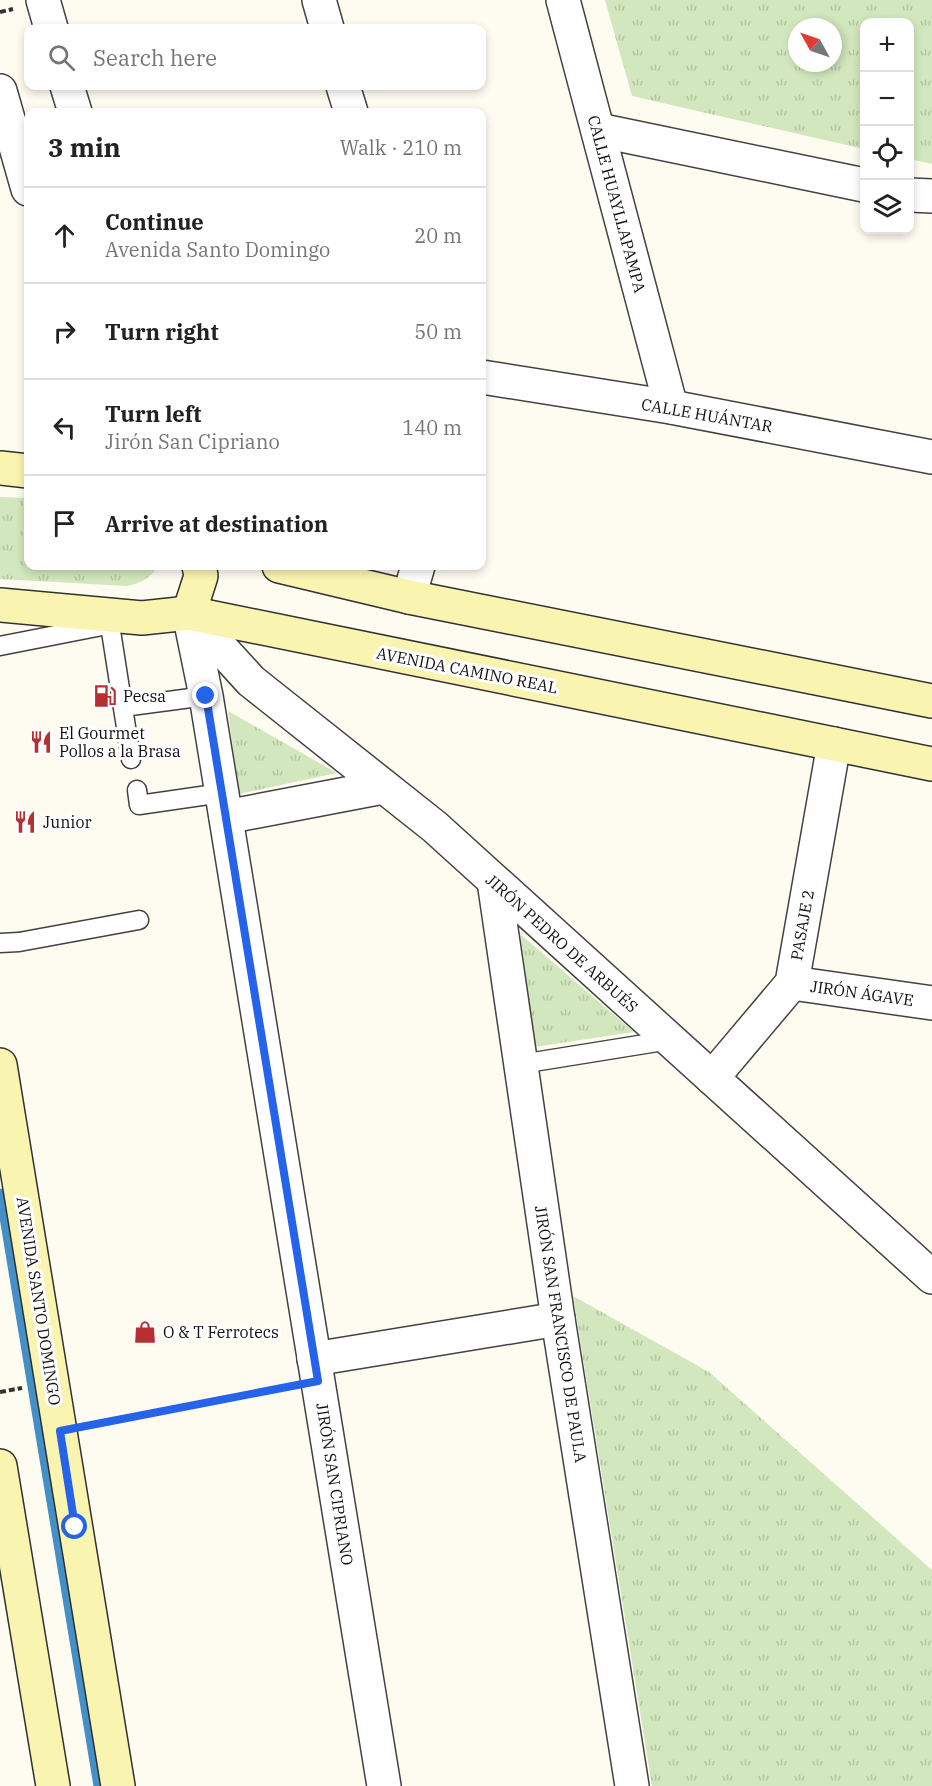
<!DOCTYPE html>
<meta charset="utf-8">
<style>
:root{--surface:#fff;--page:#f2f2f2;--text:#222;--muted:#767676;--line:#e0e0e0}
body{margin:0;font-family:"IBM Plex Serif",serif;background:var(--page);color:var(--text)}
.controls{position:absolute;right:18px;top:18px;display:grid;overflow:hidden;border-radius:12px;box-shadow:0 3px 9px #0003}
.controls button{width:54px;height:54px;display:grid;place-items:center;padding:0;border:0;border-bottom:2px solid var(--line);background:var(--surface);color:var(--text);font:30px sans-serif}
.compass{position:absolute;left:788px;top:18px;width:54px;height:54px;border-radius:50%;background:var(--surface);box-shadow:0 3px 9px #0003;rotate:310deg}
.stop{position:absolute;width:18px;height:18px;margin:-14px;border:4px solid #2563eb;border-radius:50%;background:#fff}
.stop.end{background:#2563eb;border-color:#fff;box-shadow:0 2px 6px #0008}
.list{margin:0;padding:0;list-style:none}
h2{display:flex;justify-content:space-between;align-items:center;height:78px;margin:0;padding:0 24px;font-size:26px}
h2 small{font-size:20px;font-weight:400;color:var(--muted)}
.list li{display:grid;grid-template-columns:39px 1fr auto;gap:18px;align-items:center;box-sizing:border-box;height:96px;padding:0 24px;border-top:2px solid var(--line)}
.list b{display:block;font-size:22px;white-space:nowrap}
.list p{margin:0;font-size:20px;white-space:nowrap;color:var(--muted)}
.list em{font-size:20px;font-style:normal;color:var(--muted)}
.icon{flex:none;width:33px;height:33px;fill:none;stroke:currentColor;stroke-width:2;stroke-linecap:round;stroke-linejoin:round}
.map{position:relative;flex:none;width:932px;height:1786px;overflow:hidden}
.search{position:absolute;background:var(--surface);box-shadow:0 3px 9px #0003;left:24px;top:24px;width:462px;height:66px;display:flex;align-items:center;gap:15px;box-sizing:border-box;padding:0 21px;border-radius:12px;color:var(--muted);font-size:22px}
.panel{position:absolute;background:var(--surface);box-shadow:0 3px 9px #0003;left:24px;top:108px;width:462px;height:462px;border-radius:12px}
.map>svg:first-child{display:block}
</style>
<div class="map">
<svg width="932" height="1786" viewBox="0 0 932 1786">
<defs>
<pattern id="grass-tufts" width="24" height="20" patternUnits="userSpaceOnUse" patternTransform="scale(1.5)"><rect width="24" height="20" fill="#d2e7bd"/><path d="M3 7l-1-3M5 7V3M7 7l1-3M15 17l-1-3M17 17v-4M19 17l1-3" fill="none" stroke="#b3c5a1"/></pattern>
</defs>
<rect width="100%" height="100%" fill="#fefcf1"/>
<!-- grass -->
<g fill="url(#grass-tufts)" fill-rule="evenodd">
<path d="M605,0H932V164L910,159V22H864V149L632,96ZM797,27H833V63H797Z"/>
<path d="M0,497L28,498V566H158C150,578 142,583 127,586L0,579Z"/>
<polygon points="228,711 337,773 239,794"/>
<polygon points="520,934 634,1032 534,1047"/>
<polygon points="573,1296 709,1372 932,1570 932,1786 652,1786"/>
</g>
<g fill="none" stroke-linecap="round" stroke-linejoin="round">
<!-- stream -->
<polyline stroke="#448fc5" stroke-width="9" points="0,1193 98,1786"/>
<!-- service casing -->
<g stroke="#424242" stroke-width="21">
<g id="service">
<polyline points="110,625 131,759"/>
<polyline points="0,646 107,625"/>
<polyline points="123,707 206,696"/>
<polyline points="137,790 139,805 222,793"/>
<polyline points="0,943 19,942 139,920"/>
<polyline points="521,1064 670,1040"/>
</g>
</g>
<!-- minor casing -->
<g stroke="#424242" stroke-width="36">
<g id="minor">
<polyline points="319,0 327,28"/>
<polyline points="563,0 671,407"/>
<polyline points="343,86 351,112"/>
<polyline points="598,130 864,185"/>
<polyline points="910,195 932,196"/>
<polyline points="482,377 671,407 932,457"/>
<polyline points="409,597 418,566"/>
<polyline points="189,613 206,696 384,1786"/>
<polyline points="226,817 383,787"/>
<polyline points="494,881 558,1319 632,1786"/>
<polyline points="792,983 932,1003"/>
<polyline points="712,1078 792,983 834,744"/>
<polyline points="314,1359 558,1319"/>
</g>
</g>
<!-- tertiary casing -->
<g stroke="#424242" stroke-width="36">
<g id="tertiary">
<polyline points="43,0 51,28"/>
<polyline points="67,86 75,112"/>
<polyline points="0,91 28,189"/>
<polyline points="189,613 251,681 435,827 932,1277"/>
</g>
</g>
<!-- secondary casing -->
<g stroke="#313131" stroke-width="36">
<g id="secondary">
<polyline points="0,468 28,471"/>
<polyline points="279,566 409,597 932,701"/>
<polyline points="0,605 142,618 189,613 932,764"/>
<polyline points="189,613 201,576 199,566"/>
<polyline points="0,1065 118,1786"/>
<polyline points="0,1466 53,1786"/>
</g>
</g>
<!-- path -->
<g stroke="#313131" stroke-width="4" stroke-dasharray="6 3" stroke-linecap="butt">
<polyline points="0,12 13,9"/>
<polyline points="0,1392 22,1388"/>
<polyline points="93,1424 286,1387"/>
</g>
<!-- service -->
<use href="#service" stroke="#fff" stroke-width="18"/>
<!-- minor -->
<use href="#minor" stroke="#fff" stroke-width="33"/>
<!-- tertiary -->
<use href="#tertiary" stroke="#fff" stroke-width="33"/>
<!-- secondary -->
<use href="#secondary" stroke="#faf4b1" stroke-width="33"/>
</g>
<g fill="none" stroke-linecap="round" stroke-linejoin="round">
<!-- route -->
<polyline stroke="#2563eb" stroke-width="8" points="75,1527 60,1431 318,1381 206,696"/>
</g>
<!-- icons -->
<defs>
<g id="fuel-bare" transform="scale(1.8)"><path d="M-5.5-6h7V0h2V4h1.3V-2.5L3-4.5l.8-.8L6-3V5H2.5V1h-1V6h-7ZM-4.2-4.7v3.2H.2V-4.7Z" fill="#b72f32" stroke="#fff" stroke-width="2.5" paint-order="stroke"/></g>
<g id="restaurant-bare" transform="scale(1.8)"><path d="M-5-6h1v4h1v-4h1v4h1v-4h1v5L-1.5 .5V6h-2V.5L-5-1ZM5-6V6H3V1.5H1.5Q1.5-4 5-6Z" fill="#b72f32" stroke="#fff" stroke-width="2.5" paint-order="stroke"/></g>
<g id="shop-bare" transform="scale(1.8)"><path d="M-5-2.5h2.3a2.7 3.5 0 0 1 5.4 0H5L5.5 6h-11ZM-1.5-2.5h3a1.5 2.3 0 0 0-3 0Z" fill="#b72f32" stroke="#fff" stroke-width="2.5" paint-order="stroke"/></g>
</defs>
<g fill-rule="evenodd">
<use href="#fuel-bare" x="105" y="696"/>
<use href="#restaurant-bare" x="41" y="742"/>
<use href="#restaurant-bare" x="25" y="822"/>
<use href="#shop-bare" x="145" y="1332"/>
</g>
<g text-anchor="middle" stroke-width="6" stroke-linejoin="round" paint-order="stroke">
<!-- street labels -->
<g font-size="16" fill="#0f0f0f" stroke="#fff">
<text transform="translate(617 204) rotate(75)" y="6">CALLE HUAYLLAPAMPA</text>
<text transform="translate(707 415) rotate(10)" y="6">CALLE HUÁNTAR</text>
<text transform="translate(467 670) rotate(11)" y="6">AVENIDA CAMINO REAL</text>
<text transform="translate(802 925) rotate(-80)" y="6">PASAJE 2</text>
<text transform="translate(562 943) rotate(42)" y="6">JIRÓN PEDRO DE ARBUÉS</text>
<text transform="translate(862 993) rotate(8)" y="6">JIRÓN ÁGAVE</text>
<text transform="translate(39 1301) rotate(81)" y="6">AVENIDA SANTO DOMINGO</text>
<text transform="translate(561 1334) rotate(81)" y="6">JIRÓN SAN FRANCISCO DE PAULA</text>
<text transform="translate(335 1484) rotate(81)" y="6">JIRÓN SAN CIPRIANO</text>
</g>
<!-- poi labels -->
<g font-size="16" fill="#0f0f0f" stroke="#fff" text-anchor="start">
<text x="123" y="702">Pecsa</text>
<text x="59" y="739">El Gourmet<tspan x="59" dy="18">Pollos a la Brasa</tspan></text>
<text x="43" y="828">Junior</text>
<text x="163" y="1338">O &amp; T Ferrotecs</text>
</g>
</g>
</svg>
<div class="controls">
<button>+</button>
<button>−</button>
<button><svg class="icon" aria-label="locate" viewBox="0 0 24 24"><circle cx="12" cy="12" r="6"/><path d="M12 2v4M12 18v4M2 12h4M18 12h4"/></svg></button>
<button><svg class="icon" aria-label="layers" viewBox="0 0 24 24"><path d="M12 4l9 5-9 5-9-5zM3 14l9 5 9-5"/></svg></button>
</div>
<svg class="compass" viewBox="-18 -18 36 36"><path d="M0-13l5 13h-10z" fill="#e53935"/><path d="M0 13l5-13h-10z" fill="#767676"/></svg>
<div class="stop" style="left:75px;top:1527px"></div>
<div class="stop end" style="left:206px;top:696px"></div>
<div class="search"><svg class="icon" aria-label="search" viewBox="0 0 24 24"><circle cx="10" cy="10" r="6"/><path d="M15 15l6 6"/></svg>Search here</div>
<section class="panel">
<h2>3 min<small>Walk · 210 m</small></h2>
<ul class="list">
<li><svg class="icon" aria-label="ahead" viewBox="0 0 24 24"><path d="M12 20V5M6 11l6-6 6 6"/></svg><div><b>Continue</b><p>Avenida Santo Domingo</p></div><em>20 m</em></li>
<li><svg class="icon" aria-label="right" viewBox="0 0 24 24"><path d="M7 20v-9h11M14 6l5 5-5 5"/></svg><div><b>Turn right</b></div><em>50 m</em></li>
<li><svg class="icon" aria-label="left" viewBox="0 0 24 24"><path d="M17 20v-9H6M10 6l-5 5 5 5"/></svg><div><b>Turn left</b><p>Jirón San Cipriano</p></div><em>140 m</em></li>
<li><svg class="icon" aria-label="arrive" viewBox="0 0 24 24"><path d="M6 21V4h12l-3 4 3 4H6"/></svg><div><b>Arrive at destination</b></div></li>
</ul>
</section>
</div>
